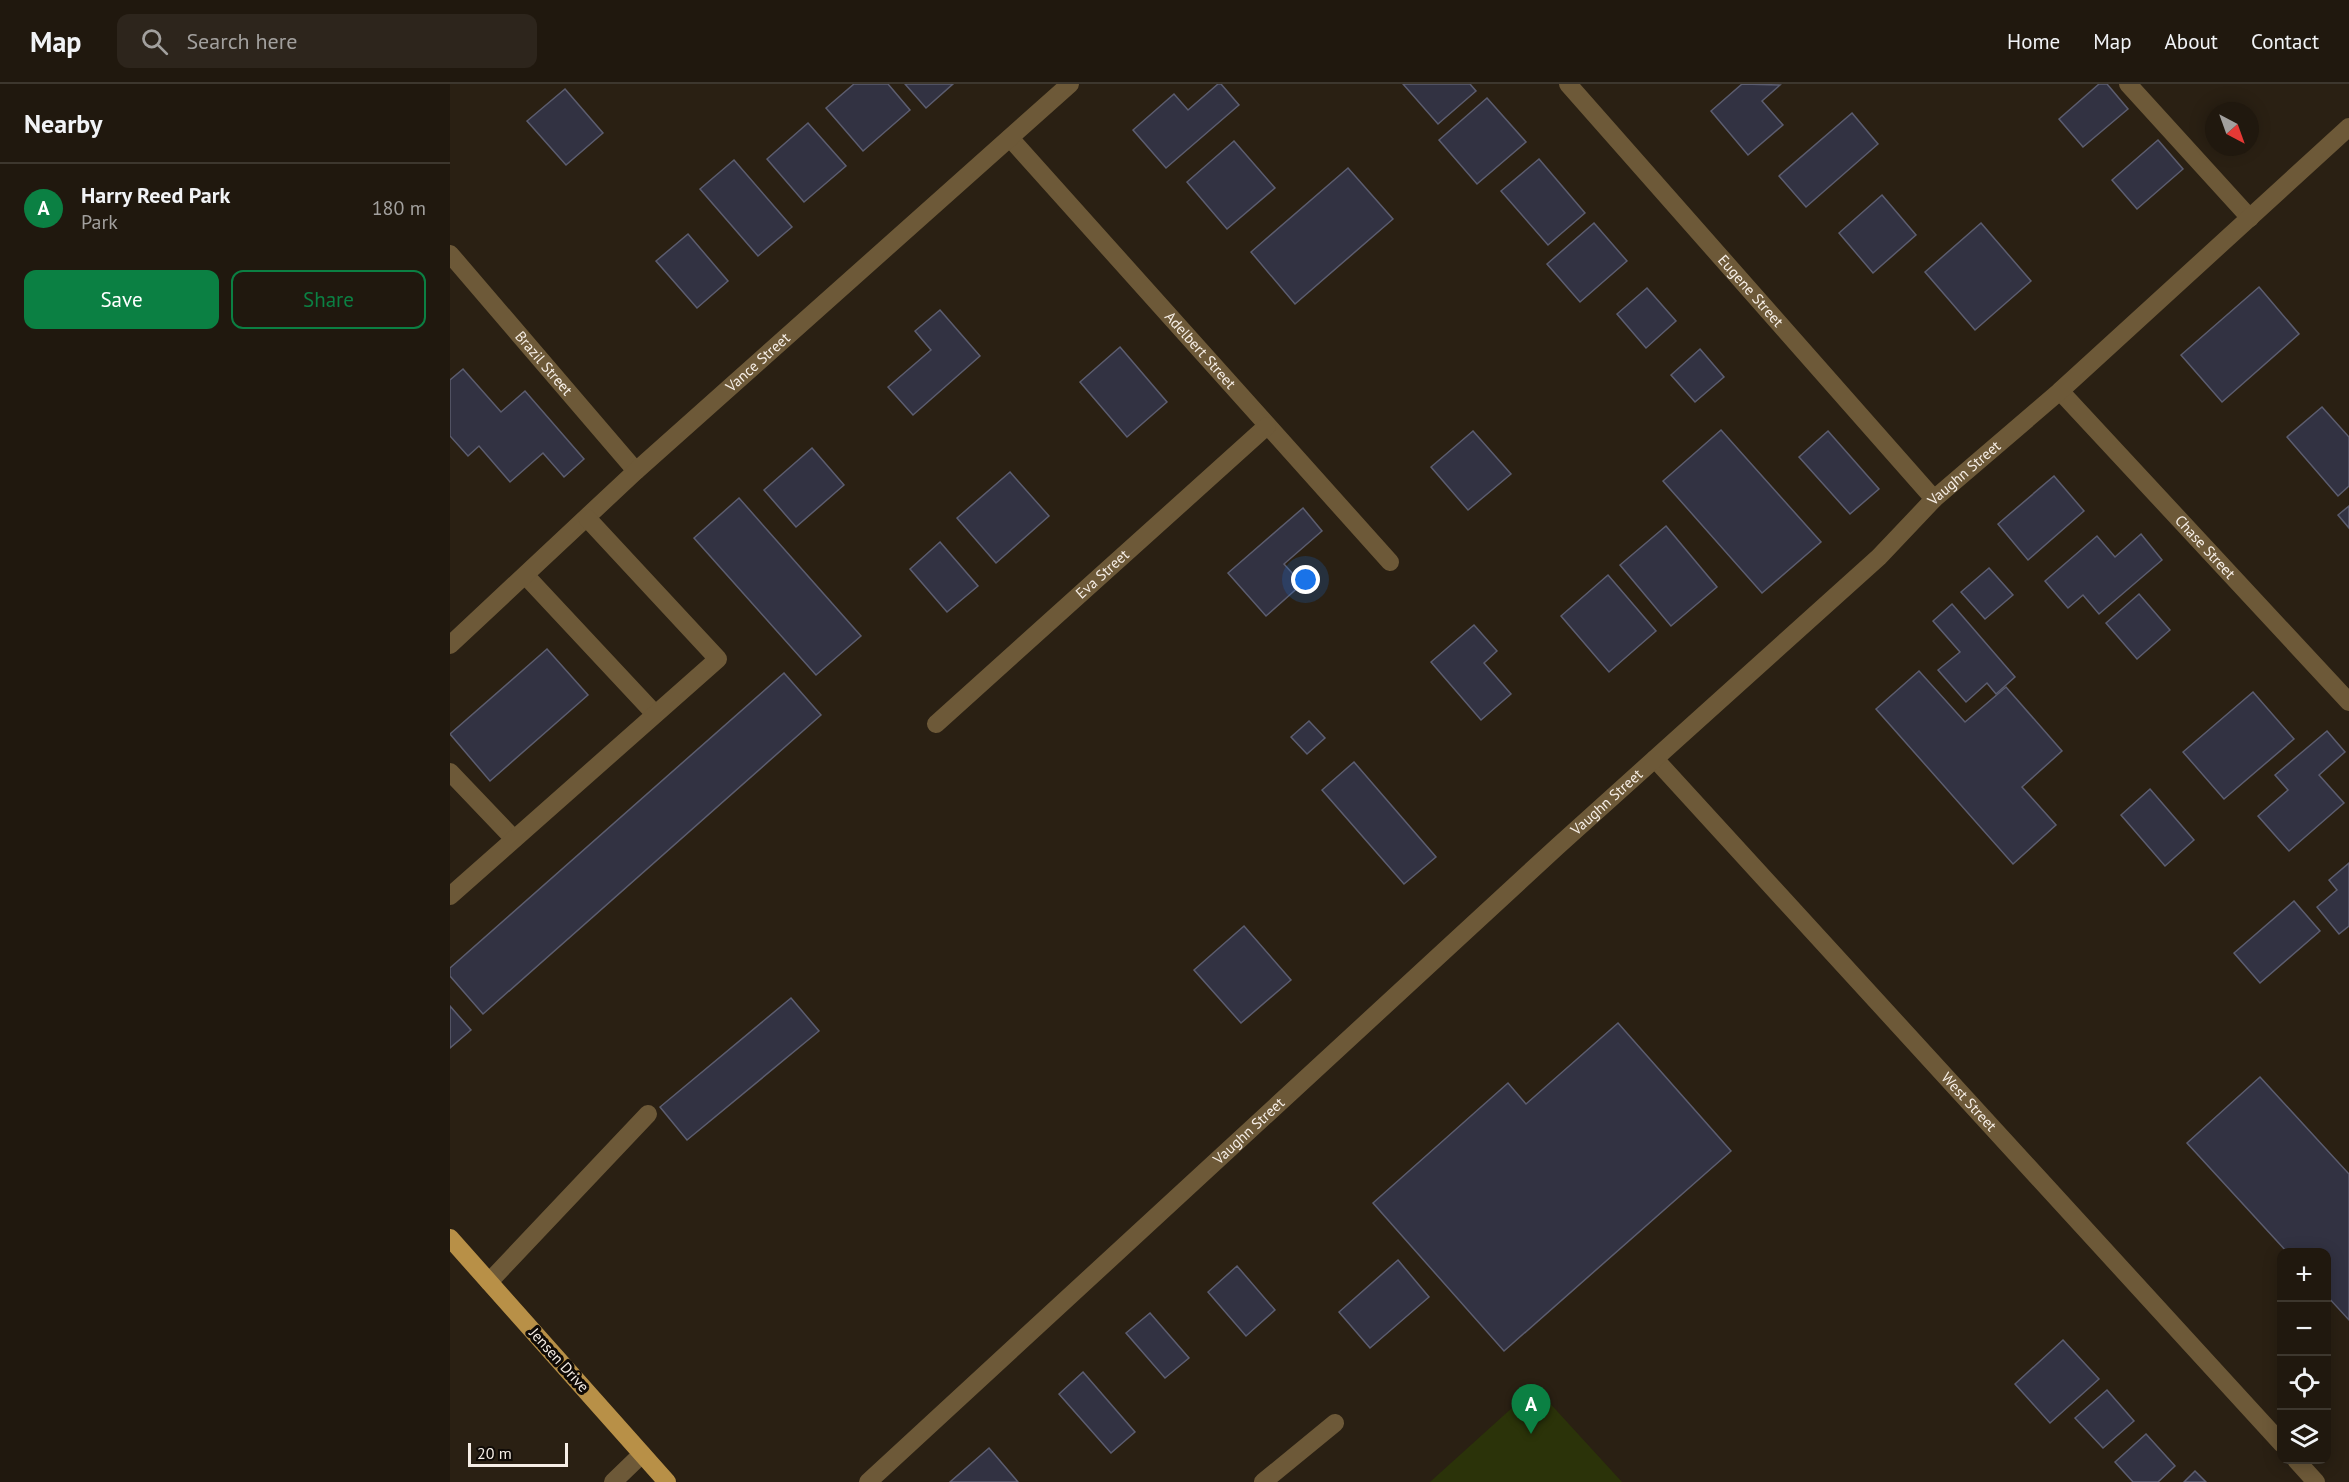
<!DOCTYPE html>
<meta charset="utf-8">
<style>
:root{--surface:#20180e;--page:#2d251c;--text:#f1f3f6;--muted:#a2a09e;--line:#3d372e;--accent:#0b8043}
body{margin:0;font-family:"PT Sans",sans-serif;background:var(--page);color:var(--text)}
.controls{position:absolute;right:18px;bottom:18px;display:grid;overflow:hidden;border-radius:12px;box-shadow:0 3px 15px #0003}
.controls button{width:54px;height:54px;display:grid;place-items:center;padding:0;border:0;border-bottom:2px solid var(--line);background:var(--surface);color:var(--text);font:30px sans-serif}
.compass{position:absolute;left:1755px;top:18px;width:54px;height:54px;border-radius:50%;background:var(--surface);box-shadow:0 3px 15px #0003;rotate:139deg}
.scale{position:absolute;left:18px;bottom:15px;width:100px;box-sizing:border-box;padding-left:6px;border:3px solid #f6eee6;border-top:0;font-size:16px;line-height:21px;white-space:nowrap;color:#f6eee6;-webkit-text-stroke:4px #0f0a06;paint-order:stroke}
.you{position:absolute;left:856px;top:496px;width:21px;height:21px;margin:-15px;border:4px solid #fff;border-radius:50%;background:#1a73e8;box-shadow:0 0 0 9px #1a73e833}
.badge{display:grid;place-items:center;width:39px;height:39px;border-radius:50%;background:var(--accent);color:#fff;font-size:20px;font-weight:700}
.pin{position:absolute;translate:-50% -50px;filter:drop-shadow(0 2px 3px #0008)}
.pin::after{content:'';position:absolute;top:32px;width:21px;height:18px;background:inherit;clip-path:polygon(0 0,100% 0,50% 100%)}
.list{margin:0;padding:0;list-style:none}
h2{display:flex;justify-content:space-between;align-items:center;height:78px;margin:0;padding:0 24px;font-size:26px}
h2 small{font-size:20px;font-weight:400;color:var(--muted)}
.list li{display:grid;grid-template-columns:39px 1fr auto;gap:18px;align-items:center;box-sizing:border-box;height:90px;padding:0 24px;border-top:2px solid var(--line)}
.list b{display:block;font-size:22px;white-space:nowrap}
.list p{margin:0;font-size:20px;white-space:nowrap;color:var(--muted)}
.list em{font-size:20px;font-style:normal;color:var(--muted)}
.actions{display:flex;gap:12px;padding:18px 24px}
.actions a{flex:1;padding:14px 0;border:2px solid var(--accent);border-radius:12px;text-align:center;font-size:21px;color:var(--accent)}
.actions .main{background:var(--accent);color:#fff}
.icon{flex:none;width:33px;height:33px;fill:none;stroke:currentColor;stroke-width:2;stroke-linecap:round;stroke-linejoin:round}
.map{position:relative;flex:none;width:1899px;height:1398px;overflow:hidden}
header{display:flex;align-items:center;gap:36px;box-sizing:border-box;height:84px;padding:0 30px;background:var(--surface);border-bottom:2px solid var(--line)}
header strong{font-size:28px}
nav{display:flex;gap:33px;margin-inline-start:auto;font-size:21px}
.search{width:420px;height:54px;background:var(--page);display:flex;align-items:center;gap:15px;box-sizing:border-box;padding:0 21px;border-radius:12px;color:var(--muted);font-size:22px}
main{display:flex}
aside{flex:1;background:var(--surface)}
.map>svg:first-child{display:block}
</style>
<header>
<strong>Map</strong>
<div class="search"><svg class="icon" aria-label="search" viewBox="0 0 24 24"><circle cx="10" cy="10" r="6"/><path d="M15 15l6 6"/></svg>Search here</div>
<nav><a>Home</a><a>Map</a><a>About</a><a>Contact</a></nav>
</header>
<main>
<aside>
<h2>Nearby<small></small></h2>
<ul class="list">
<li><span class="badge">A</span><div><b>Harry Reed Park</b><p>Park</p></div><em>180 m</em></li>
</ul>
<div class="actions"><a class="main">Save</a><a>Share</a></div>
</aside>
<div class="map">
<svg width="1899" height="1398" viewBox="0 0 1899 1398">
<rect width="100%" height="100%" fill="#2a2013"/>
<!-- green -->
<polygon fill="#2b3309" points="1085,1303 1172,1398 980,1398"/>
<!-- building -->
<g fill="#323242" stroke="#5c5d6f" stroke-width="1.5">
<polygon points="404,0 438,0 460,26 413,67 376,24"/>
<polygon points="455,0 503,0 476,24"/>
<polygon points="768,0 771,0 789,21 716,84 683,46 724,10 738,26"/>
<polygon points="953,0 1020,0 1026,7 988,40"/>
<polygon points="1292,0 1330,1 1312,17 1333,41 1298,71 1261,27"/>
<polygon points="1649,0 1657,0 1678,25 1633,63 1609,35"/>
<polygon points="115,5 153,49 116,81 77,37"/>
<polygon points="1037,14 1076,58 1027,100 989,56"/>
<polygon points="1402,29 1428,60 1356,123 1329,92"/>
<polygon points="358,39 396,82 354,118 317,75"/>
<polygon points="1708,56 1733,85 1687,125 1662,96"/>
<polygon points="784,57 825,104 777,145 737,98"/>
<polygon points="1089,75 1135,129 1098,161 1051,107"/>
<polygon points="284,76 342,143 308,172 250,105"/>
<polygon points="898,84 943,135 845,220 801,168"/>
<polygon points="1432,111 1466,151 1423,189 1389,149"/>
<polygon points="1144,139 1177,177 1130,218 1097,180"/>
<polygon points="1531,139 1581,197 1525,246 1475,188"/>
<polygon points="238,150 278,197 247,224 206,177"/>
<polygon points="1809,203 1849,250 1772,318 1731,271"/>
<polygon points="1197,204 1226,237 1196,264 1167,230"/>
<polygon points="490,226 530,272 463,331 438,303 481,266 465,247"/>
<polygon points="670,263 717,318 677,353 630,298"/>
<polygon points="1250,265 1274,293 1245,318 1221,291"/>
<polygon points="13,285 51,328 75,307 134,375 114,393 93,369 60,398 29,362 18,372 0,352 0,296"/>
<polygon points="1872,323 1899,353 1899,402 1888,412 1837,353"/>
<polygon points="1271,346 1371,458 1312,509 1213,397"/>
<polygon points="1023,347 1061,390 1018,426 981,383"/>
<polygon points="1378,347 1429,405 1400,430 1349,373"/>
<polygon points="362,364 394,401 346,443 314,406"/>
<polygon points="560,388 599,432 546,479 507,434"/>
<polygon points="1604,392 1634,427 1578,476 1548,440"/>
<polygon points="289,414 411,552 366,591 244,454"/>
<polygon points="1899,422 1899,444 1888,431"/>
<polygon points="853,424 872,447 834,480 852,500 816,532 778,489"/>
<polygon points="1216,442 1267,503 1221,542 1170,481"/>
<polygon points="1691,450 1712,476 1649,530 1633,511 1618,524 1595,497 1647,452 1665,473"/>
<polygon points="490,458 528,502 497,528 460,485"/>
<polygon points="1539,484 1563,511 1535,535 1511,508"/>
<polygon points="1158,491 1206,547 1159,588 1111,532"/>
<polygon points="1689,510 1720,546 1687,575 1656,539"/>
<polygon points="1502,520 1565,593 1546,610 1537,599 1516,618 1488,586 1510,568 1483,537"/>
<polygon points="1024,541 1047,567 1034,579 1061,610 1031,636 981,578"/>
<polygon points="97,565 138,611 40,697 0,650"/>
<polygon points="1469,587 1515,638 1556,603 1612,667 1572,703 1606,741 1563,780 1426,625"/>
<polygon points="334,589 371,631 33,930 0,892 0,884"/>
<polygon points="1803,608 1844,655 1774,715 1733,668"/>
<polygon points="859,637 875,654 857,670 841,653"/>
<polygon points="1877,647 1895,668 1869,691 1894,719 1839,767 1808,732 1838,706 1825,691"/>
<polygon points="904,678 986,773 954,800 872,706"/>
<polygon points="1700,705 1744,756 1715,782 1671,731"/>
<polygon points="1899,779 1899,842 1889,850 1867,823 1887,806 1879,796"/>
<polygon points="1844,817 1870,847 1810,899 1784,869"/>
<polygon points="794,842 841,896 791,939 744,886"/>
<polygon points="341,914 369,947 237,1056 210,1023"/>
<polygon points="0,922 21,946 0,964"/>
<polygon points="1168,939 1281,1067 1054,1267 923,1119 1058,999 1076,1020"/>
<polygon points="1810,993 1899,1090 1899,1236 1876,1211 1876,1168 1837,1168 1737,1059"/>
<polygon points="948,1176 979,1213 920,1264 889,1228"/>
<polygon points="787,1182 825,1226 796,1252 758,1208"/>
<polygon points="700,1229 739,1274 715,1294 676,1249"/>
<polygon points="1613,1256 1649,1295 1600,1339 1565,1300"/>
<polygon points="633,1288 685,1348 661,1369 609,1310"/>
<polygon points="1657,1306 1684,1337 1653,1364 1625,1334"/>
<polygon points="1696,1350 1725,1382 1708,1398 1683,1398 1665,1378"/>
<polygon points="539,1364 568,1398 500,1398"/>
<polygon points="1745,1387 1756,1398 1734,1398"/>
</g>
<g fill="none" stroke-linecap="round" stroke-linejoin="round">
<!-- minor -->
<g stroke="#6d5938" stroke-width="18">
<path id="s1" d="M1118,0L1484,415"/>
<polyline points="1678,0 1800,134"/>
<path id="s2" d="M560,54L940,478"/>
<path id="s3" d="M0,170L186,387"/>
<path id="s4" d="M1610,307L1899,618"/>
<polyline points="76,492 205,630"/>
<path id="s5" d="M0,561L186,387L620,0"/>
<path id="s6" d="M486,640L817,342"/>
<path id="s7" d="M1205,675L1832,1360"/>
<polyline points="0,688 64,755"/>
<polyline points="0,812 268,575 137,434"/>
<polyline points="39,1198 198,1030"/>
<polyline points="1846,1376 1866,1398"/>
<polyline points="163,1398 192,1370"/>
<path id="s8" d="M418,1398L1108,762L1429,473L1484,415L1610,307L1899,43"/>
<polyline points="813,1398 885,1339"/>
</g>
<!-- major -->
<polyline stroke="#b89047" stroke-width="18" points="0,1154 217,1398"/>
</g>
<g text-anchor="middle" stroke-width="6" stroke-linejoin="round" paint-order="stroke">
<!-- street labels -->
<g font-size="15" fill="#f6eee6" stroke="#0f0a06">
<text dy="5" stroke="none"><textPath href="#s1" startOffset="276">Eugene Street</textPath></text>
<text dy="5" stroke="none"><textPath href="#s2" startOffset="285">Adelbert Street</textPath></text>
<text dy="5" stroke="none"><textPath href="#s5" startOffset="418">Vance Street</textPath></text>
<text dy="5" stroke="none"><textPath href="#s3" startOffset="144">Brazil Street</textPath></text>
<text dy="5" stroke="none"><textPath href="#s8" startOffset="1490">Vaughn Street</textPath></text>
<text dy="5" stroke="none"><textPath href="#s4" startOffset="213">Chase Street</textPath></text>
<text dy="5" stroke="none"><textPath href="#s6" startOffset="224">Eva Street</textPath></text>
<text dy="5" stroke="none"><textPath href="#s8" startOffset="1004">Vaughn Street</textPath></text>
<text dy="5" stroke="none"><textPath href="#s7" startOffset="465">West Street</textPath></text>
<text dy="5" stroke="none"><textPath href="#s8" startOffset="518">Vaughn Street</textPath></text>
<text transform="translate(109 1276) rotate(48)" y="5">Jensen Drive</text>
</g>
</g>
</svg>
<div class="controls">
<button>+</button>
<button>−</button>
<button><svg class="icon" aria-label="locate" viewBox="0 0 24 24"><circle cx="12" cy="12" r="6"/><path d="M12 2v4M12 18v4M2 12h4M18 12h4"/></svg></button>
<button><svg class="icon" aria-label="layers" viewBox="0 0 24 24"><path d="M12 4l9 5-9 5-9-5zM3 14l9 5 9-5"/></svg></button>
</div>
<svg class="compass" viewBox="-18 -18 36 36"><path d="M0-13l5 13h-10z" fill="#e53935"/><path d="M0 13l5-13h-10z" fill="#a2a09e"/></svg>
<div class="scale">20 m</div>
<div class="you"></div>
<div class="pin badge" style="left:1081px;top:1350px">A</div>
</div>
</main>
